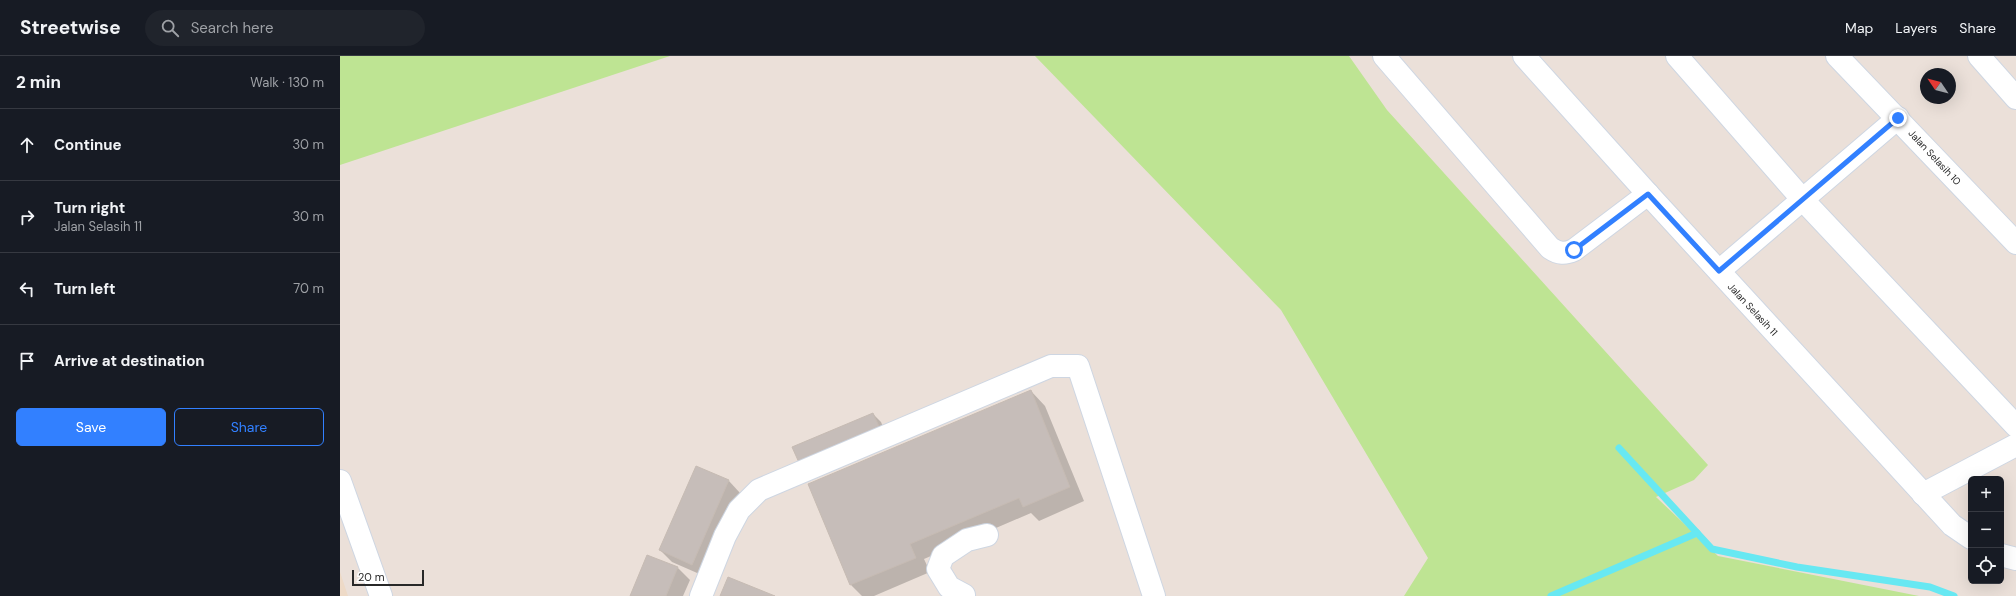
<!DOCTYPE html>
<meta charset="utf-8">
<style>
:root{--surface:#171b24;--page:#20242c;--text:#f1f3f6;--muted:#9ea1a6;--line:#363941;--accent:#3280ff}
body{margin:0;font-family:"DM Sans",sans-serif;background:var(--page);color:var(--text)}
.controls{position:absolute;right:12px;bottom:12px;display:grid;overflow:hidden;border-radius:6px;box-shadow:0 4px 16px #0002}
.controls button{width:36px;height:36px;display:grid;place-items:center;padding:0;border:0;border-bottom:1px solid var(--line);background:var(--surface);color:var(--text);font:20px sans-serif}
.compass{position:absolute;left:1580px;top:12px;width:36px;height:36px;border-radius:50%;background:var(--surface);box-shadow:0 4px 16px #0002;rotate:305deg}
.scale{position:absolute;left:12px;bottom:10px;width:72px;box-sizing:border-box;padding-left:4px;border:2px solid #282828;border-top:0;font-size:11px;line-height:14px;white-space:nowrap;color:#282828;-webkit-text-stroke:3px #fff;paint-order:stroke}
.stop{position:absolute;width:12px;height:12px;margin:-9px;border:3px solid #3280ff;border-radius:50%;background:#fff}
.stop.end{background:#3280ff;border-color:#fff;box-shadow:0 1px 4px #0008}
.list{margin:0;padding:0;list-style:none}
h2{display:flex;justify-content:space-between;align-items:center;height:52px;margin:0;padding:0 16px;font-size:17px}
h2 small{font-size:13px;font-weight:400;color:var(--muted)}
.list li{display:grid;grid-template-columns:26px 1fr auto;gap:12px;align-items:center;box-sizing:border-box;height:72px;padding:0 16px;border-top:1px solid var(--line)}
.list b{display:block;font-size:15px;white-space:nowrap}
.list p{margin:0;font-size:13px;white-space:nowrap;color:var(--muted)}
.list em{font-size:13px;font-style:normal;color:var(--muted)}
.actions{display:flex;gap:8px;padding:12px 16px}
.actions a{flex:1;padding:9px 0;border:1px solid var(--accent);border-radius:6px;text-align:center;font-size:14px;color:var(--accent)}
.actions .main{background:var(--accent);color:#fff}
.icon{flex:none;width:22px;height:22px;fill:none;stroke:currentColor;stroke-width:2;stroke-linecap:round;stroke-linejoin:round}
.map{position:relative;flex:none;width:1676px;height:540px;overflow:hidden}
header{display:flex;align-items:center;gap:24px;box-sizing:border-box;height:56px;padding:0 20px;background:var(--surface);border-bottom:1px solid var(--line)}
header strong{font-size:19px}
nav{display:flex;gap:22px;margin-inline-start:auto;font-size:14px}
.search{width:280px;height:36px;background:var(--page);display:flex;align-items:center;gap:10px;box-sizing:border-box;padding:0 14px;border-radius:22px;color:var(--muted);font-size:15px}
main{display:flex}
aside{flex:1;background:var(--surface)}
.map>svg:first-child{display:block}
</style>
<header>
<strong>Streetwise</strong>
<div class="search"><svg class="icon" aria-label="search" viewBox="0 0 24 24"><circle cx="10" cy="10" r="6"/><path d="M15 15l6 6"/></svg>Search here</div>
<nav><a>Map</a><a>Layers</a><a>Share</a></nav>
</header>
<main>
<aside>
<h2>2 min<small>Walk · 130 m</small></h2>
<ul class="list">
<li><svg class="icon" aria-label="ahead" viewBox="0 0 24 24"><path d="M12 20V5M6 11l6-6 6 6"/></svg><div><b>Continue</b></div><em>30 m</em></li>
<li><svg class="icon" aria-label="right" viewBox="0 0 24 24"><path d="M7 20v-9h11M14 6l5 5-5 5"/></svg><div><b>Turn right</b><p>Jalan Selasih 11</p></div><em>30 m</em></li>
<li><svg class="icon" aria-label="left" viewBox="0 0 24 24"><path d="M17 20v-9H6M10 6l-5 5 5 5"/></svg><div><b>Turn left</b></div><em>70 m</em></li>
<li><svg class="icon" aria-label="arrive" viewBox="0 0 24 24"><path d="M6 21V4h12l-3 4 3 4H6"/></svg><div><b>Arrive at destination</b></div></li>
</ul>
<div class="actions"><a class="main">Save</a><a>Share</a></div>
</aside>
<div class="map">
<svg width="1676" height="540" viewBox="0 0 1676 540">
<rect width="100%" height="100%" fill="#ebe0d9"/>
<!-- education -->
<polygon fill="#eedac7" points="0,516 8,540 0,540"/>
<!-- green -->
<g fill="#bee493">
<polygon points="0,0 330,0 0,109"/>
<polygon points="695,0 1009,0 1047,54 1368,409 1354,424 1316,441 1378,500 1579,540 1064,540 1088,502 941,254"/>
</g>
<!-- shadow -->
<g fill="#0003">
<polygon points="691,335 705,350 744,445 699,465 691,457 584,503 590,516 534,540 522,540 511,529"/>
<polygon points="533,358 541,366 549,385 454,391"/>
<polygon points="389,425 400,437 364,520 332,506 320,494"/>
<polygon points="308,500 338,512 350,524 343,540 291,540"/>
</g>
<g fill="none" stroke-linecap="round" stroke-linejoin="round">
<!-- stream -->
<g stroke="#67e8f2" stroke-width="7">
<polyline points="1279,392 1372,493 1457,511 1590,531 1614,540"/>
<polyline points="1211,540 1357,477"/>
</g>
</g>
<!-- building -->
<g fill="#c6bdb9" stroke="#c6bbb3">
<polygon points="691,334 730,431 683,451 679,442 570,488 576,502 510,529 468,428"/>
<polygon points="533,357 542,377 461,411 452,391"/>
<polygon points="356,410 389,424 352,509 319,494"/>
<polygon points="307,499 338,511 326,540 290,540"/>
<polygon points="388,521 435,540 380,540"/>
</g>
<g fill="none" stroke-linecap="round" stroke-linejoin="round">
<!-- minor casing -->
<g stroke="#ced6e2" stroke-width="24">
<g id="minor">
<path d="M1044,0L1210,192C1219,198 1225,198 1234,194L1308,138"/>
<polyline points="1184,0 1308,138 1612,469 1631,482"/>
<polyline points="1337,0 1463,144 1676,370"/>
<polyline points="1497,0 1676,187"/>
<polyline points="1639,0 1676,42"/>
<polyline points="1379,215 1558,62"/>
<polyline points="0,425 41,540"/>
<polyline points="1583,438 1676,389"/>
<polyline points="1661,499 1676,503"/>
<polyline points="624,539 609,531 598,513 603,500 627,484 647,479"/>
<polyline points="361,540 385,480 399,454 419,434 711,310 738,310 814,540"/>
</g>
</g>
<!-- minor -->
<use href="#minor" stroke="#fff" stroke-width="22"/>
</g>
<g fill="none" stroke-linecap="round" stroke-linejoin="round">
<!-- route -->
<polyline stroke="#3280ff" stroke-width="5" points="1234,194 1308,138 1379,215 1558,62"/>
</g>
<g text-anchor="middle" stroke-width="3.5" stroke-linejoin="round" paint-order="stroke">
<!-- street labels -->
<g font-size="10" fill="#282828" stroke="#fff">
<text transform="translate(1595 101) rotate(47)" y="4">Jalan Selasih 10</text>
<text transform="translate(1413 253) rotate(47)" y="4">Jalan Selasih 11</text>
</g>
</g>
</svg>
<div class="controls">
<button>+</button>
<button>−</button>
<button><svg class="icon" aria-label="locate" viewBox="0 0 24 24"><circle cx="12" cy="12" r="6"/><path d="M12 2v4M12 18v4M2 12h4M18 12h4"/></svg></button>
</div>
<svg class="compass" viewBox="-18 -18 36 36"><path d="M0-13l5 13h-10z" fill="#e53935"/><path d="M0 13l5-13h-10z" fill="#9ea1a6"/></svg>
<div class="scale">20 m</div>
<div class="stop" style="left:1234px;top:194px"></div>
<div class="stop end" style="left:1558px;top:62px"></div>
</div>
</main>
